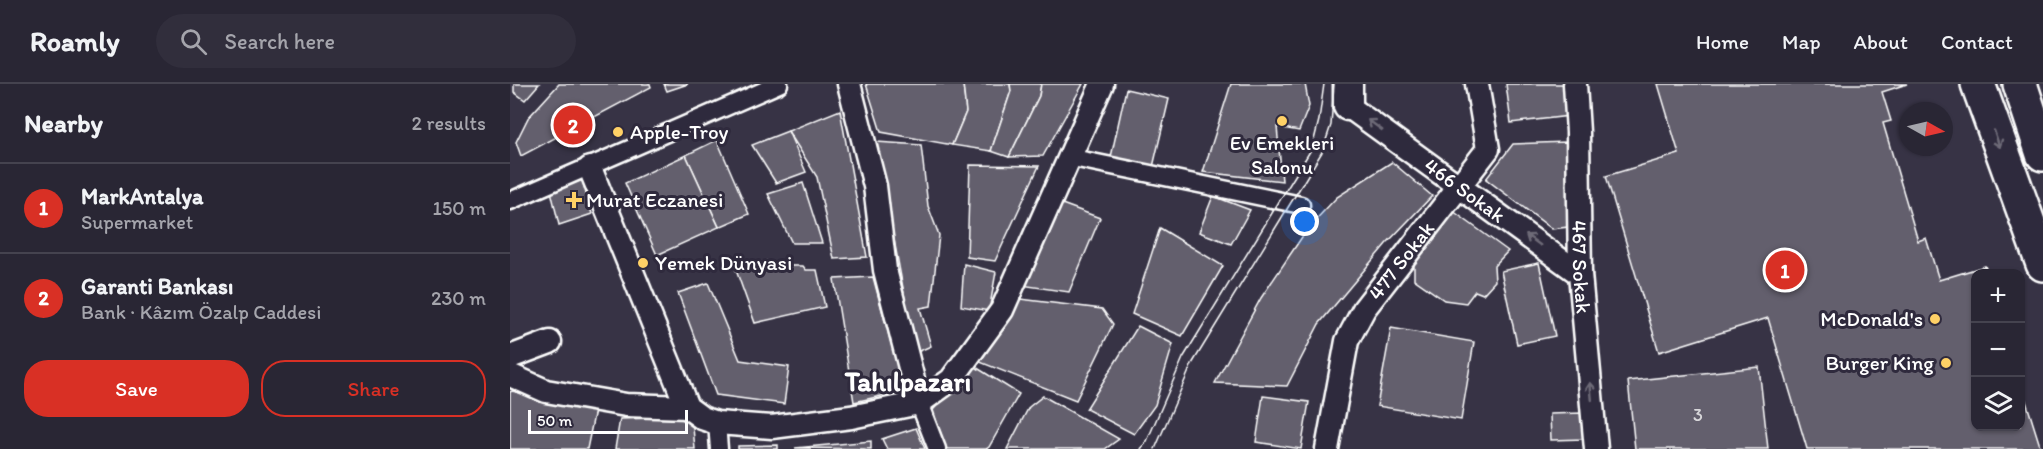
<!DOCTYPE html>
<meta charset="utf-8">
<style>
:root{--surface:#292634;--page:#312e3c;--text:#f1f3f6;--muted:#a5a5ac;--line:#45434f;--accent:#d93025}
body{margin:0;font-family:Itim,sans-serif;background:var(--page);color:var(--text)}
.controls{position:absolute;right:18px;bottom:18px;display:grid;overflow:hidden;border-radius:12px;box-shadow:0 2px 4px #0004}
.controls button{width:54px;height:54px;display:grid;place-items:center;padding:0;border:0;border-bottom:2px solid var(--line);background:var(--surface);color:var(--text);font:30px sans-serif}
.compass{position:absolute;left:1389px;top:18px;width:54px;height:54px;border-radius:50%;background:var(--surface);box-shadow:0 2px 4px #0004;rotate:98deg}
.scale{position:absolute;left:18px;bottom:15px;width:160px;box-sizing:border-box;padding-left:6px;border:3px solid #fff;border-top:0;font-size:16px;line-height:21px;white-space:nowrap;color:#fff;-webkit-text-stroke:4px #2f2a3d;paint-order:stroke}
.you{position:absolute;left:795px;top:138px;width:21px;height:21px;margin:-15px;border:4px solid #fff;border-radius:50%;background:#1a73e8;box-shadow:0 0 0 9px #1a73e833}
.badge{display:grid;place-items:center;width:39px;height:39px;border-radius:50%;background:var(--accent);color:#fff;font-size:20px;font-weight:700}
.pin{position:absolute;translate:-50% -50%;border:3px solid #fff;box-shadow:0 2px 6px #0006}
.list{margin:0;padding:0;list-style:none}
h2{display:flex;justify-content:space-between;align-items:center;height:78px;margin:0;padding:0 24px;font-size:26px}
h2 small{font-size:20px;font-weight:400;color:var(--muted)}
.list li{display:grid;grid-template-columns:39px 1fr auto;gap:18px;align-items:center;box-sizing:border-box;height:90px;padding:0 24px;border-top:2px solid var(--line)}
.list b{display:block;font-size:22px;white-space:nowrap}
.list p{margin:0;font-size:20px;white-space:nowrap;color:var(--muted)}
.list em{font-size:20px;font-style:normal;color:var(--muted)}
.actions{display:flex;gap:12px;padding:18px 24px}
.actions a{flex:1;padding:14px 0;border:2px solid var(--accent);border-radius:24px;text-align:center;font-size:21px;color:var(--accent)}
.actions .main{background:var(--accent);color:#fff}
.icon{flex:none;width:33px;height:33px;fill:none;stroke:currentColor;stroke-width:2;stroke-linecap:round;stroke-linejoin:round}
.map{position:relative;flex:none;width:1533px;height:365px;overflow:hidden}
header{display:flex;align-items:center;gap:36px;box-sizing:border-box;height:84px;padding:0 30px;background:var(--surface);border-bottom:2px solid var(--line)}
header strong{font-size:28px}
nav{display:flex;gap:33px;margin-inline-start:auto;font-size:21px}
.search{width:420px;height:54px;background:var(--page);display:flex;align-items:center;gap:15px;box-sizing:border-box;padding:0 21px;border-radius:33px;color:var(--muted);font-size:22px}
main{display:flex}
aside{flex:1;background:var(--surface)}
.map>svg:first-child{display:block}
</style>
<header>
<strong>Roamly</strong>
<div class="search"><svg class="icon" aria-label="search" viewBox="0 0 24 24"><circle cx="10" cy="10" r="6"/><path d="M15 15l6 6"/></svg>Search here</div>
<nav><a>Home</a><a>Map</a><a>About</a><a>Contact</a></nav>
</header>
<main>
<aside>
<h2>Nearby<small>2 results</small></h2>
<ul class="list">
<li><span class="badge">1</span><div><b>MarkAntalya</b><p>Supermarket</p></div><em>150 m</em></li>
<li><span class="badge">2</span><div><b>Garanti Bankası</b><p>Bank · Kâzım Özalp Caddesi</p></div><em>230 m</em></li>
</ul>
<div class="actions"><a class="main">Save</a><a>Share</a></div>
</aside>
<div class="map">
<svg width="1533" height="365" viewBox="0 0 1533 365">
<rect width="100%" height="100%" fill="#373345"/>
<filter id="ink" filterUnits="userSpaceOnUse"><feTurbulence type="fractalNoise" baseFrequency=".0167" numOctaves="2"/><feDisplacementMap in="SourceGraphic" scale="12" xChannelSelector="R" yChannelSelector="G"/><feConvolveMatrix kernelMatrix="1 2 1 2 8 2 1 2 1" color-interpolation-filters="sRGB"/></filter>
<g filter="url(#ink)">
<!-- building -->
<g fill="#635f6d" stroke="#fff" stroke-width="1.5">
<polygon points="4,0 29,0 15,16 4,8"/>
<polygon points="49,0 140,0 141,3 11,72 6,58 18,34"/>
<polygon points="154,0 178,0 157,7"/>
<polygon points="356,0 453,0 456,28 442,61 371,48"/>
<polygon points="453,0 500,0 501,7 481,67 442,61 456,28"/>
<polygon points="500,0 531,0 529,12 499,73 481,67 501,7"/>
<polygon points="531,0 573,0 533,72 499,73 529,12"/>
<polygon points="721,0 795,0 799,22 789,47 767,43 772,97 693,88"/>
<polygon points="996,0 1055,0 1059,32 1001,39"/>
<polygon points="1148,0 1397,0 1372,8 1381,37 1373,39 1408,157 1416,154 1429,196 1475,182 1478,189 1466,189 1466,342 1510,342 1510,298 1531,365 1297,365 1258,234 1149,268 1096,92 1169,70"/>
<polygon points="616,5 659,15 643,83 601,73"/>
<polygon points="330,26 357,173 324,175 307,93 278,47"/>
<polygon points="278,47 296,88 266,99 242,61"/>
<polygon points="207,56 239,130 209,143 176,71"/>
<polygon points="366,58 411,61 418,122 429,151 421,222 410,224 421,262 405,269"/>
<polygon points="1057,58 1058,143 1042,145 976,95 1003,60"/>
<polygon points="176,71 209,143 147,171 115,99"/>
<polygon points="882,78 922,112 876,160 809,240 777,302 705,299 751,214 798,144 827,113"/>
<polygon points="460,81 529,82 485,177 457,173"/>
<polygon points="72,96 82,130 49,141 41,107"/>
<polygon points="293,99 312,159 282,159 258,110"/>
<polygon points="703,112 740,126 721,160 689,148"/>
<polygon points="544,117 590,134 559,208 511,201"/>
<polygon points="943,127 998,167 984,182 985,197 973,210 965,207 956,219 934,216 904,195 904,176"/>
<polygon points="650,144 713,182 672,252 622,230"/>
<polygon points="256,177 259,180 275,178 281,182 293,182 296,186 307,186 315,223 245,239 226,186"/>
<polygon points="1029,179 1045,252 1007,260 991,187"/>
<polygon points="454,180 486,188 479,227 451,222"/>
<polygon points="363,193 394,307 344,318 324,195"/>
<polygon points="198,199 230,276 279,283 274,320 206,311 168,209"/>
<polygon points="510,215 592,225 603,240 566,316 470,278"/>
<polygon points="628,242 663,260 645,321 624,350 576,325"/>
<polygon points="881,244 964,258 951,336 867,322"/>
<polygon points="464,282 509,310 479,363 476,365 436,365 423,326"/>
<polygon points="1249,283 1258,365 1125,365 1118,297"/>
<polygon points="2,307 85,326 77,365 0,365 0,308"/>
<polygon points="533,312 609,355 595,365 497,365 519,323"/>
<polygon points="753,312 799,318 791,365 746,358"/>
<polygon points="1073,329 1074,355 1041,356 1040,330"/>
<polygon points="182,333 185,365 105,365 110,335"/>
<polygon points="406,344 415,365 377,365 372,355"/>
<polygon points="361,357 361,365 285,364"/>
<polygon points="268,361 268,365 228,365 228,362"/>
</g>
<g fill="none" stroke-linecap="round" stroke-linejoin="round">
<!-- pedestrian casing -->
<g stroke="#fff" stroke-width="21">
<g id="pedestrian">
<polyline points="558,73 791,121"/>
<polyline points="0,117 269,0"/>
<polyline points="409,319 427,365"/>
<polyline points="207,339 209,365"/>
</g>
</g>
<!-- minor casing -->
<g stroke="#fff" stroke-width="27">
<g id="minor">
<polyline points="339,0 365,102 375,186 409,319"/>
<path id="s1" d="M1065,0L1068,48L1070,190L1086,365"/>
<path id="s2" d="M838,22L1070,190"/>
<polyline points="80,84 177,323 192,334 207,339 262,343 341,333 409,319 441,296 492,226 592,0"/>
<polyline points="0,273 40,258"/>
<polyline points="0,291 36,307 116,321 177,323"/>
<path id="s3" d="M817,365L837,257L854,225L978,65L967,0"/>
</g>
</g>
<!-- tertiary casing -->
<g stroke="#fff" stroke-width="33">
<polyline id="tertiary" points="838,0 838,22"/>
</g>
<!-- primary casing -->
<g stroke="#fff" stroke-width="38">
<g id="primary">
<polyline points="1468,0 1533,180"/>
<polyline points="1510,0 1533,70"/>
</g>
</g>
<!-- pedestrian -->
<use href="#pedestrian" stroke="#2f2a3d" stroke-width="16"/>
<!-- minor -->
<use href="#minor" stroke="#2f2a3d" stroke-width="22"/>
<!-- tertiary -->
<use href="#tertiary" stroke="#2f2a3d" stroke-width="28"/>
<!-- primary -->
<use href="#primary" stroke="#2f2a3d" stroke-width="33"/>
<!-- tram -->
<g stroke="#fff" stroke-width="1.5">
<polyline points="631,365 637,357 673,274 802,64 809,36 814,0"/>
<polyline points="645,365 682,280 812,68 821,41 824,0"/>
</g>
</g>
<!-- one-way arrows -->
<defs><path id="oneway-shaft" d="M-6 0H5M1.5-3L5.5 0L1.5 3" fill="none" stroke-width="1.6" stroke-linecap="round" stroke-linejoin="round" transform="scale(1.5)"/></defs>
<g stroke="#6d6a77">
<use href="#oneway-shaft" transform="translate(865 41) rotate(-144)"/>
<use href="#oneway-shaft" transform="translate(1487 55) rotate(71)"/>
<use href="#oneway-shaft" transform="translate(1023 156) rotate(-144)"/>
<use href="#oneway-shaft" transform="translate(1081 307) rotate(-95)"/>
</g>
</g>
<!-- markers -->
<g fill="#ffd166" stroke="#2f2a3d" stroke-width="2">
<circle cx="772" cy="37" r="6"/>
<circle cx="108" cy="48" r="6"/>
<path d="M61 107h6v6h6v6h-6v6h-6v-6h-6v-6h6z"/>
<circle cx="133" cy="179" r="6"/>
<circle cx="1425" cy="235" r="6"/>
<circle cx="1436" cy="279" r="6"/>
</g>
<g text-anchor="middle" stroke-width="6" stroke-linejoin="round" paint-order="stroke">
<!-- number labels -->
<g font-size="18" fill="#d8d7da">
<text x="1188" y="337">3</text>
</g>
<!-- poi labels -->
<g font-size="21" fill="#fff" stroke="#2f2a3d" text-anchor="start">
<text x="120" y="55">Apple-Troy</text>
<text x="772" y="66" text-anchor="middle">Ev Emekleri<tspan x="772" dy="24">Salonu</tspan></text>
<text x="76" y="123">Murat Eczanesi</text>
<text x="145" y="186">Yemek Dünyasi</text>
<text x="1413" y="242" text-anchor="end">McDonald's</text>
<text x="1424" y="286" text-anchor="end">Burger King</text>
</g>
<!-- street labels -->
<g font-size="21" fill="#fff" stroke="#2f2a3d">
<text dy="7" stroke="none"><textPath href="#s2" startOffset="144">466 Sokak</textPath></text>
<text dy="7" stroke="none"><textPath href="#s3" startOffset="207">477 Sokak</textPath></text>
<text dy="7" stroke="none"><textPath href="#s1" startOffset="183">467 Sokak</textPath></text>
</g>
<!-- district labels -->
<g font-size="27" font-weight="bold" fill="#fff" stroke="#2f2a3d">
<text x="398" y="307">Tahılpazarı</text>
</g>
</g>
</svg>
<div class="controls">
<button>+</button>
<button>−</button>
<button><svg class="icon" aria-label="layers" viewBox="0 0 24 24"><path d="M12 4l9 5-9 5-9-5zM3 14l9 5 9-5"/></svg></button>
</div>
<svg class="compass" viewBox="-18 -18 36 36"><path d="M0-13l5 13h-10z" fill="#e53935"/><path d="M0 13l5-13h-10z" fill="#a5a5ac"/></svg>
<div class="scale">50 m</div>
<div class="you"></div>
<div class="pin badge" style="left:1275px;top:186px">1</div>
<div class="pin badge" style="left:63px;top:41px">2</div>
</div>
</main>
